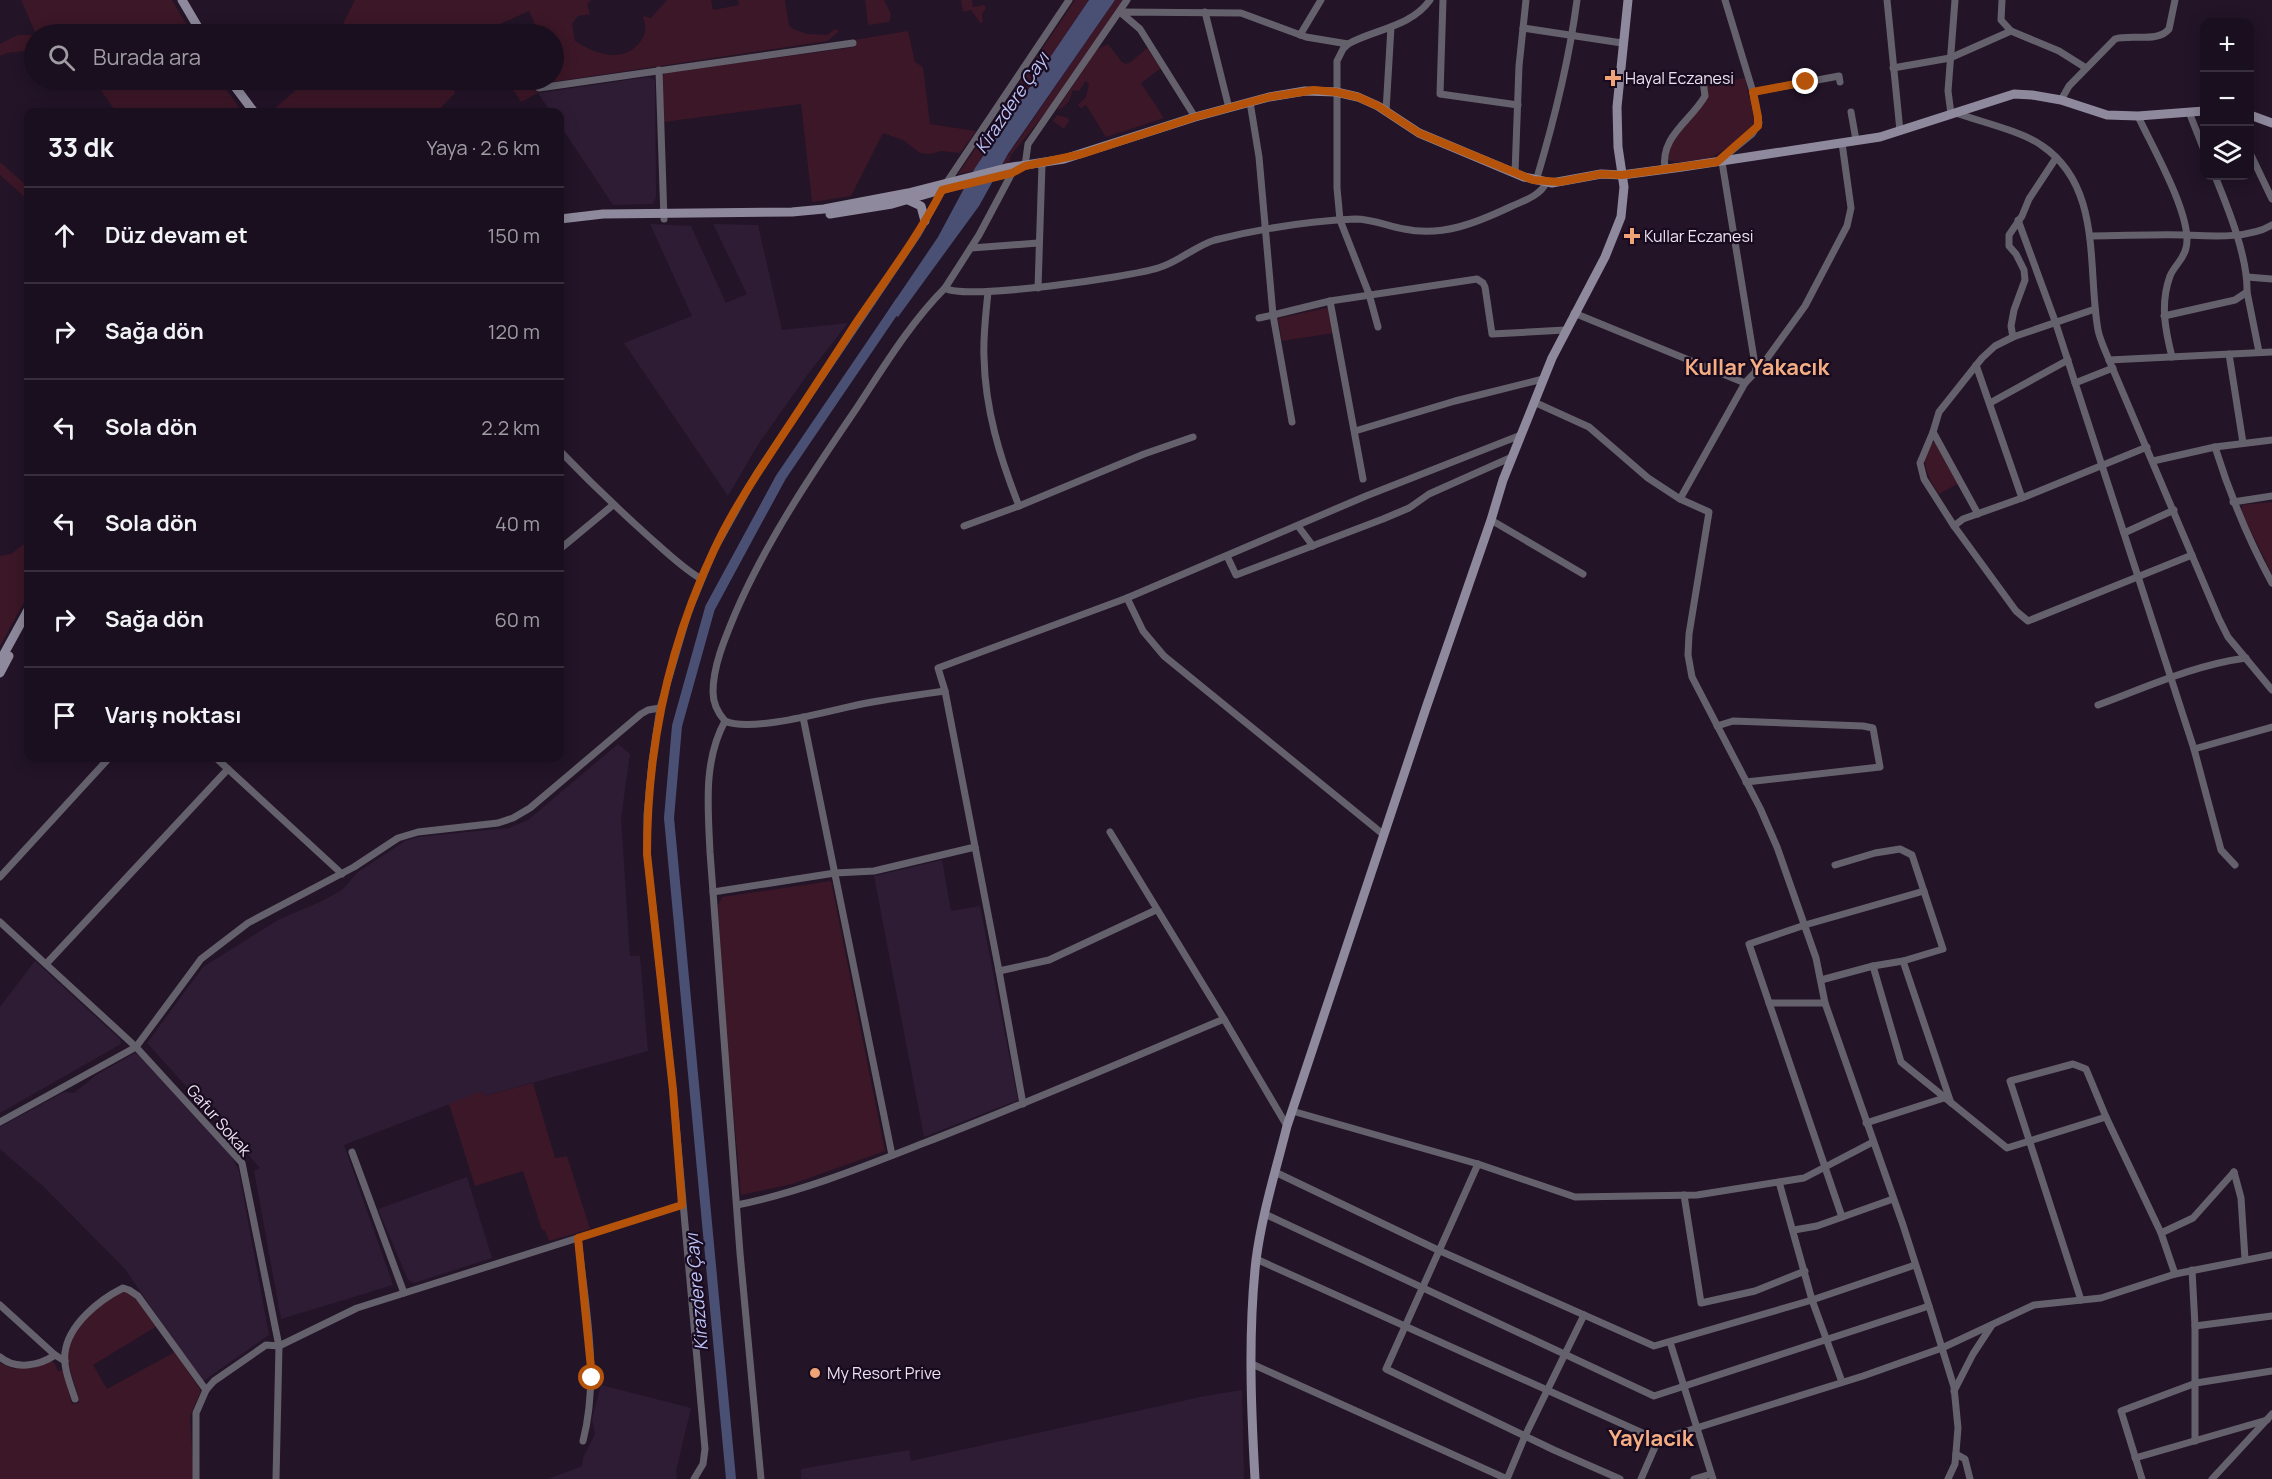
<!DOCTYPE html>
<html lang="tr">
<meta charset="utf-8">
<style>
:root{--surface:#1a0f1e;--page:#231827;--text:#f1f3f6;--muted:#9f9ca4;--line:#382f3c}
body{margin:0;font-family:Manrope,sans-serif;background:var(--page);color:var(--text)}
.controls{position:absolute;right:18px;top:18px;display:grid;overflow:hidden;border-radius:12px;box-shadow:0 3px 15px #0003}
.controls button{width:54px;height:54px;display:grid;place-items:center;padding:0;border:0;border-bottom:2px solid var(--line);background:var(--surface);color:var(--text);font:30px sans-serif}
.stop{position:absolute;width:18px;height:18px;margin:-14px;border:4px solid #b45309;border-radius:50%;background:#fff}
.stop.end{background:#b45309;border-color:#fff;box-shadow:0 2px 6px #0008}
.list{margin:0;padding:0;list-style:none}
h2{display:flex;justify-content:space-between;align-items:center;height:78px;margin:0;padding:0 24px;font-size:26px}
h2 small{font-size:20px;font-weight:400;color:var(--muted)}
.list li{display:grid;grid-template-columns:39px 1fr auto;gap:18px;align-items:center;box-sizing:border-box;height:96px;padding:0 24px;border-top:2px solid var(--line)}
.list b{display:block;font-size:22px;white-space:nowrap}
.list em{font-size:20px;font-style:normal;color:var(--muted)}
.icon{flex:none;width:33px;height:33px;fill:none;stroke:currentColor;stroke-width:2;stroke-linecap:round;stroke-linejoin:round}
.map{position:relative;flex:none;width:2272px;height:1479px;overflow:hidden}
.search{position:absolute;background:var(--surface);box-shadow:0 3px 15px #0003;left:24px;top:24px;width:540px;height:66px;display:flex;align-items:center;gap:15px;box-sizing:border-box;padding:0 21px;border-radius:33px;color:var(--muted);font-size:22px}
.panel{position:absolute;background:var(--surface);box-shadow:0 3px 15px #0003;left:24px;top:108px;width:540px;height:654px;border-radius:12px}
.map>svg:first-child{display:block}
</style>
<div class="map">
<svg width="2272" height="1479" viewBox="0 0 2272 1479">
<rect width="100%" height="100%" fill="#231428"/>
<!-- built -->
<g fill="#2e1c35">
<polygon points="648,77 655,80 656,197 653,204 613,205 560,125 560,112 551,112 538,93"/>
<polygon points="650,224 691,226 726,303 747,294 713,224 758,225 782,330 848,323 808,374 759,443 728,496 624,343 692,316"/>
<polygon points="618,744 630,754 621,818 630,956 640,956 648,1051 484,1096 481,1092 344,1145 393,1285 281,1319 254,1171 260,1168 147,1043 203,967 278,920 322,901 342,890 358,872 405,841 418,837 509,828 528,820"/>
<polygon points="942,860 951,911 980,906 1018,1100 924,1137 874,876"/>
<polygon points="35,961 120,1039 121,1044 0,1113 0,1007"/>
<polygon points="135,1053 141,1056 232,1155 239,1172 269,1335 202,1382 125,1269 45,1188 0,1149 0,1127 64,1092 74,1093 96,1075"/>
<polygon points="467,1177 492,1258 414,1283 408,1280 378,1209"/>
<polygon points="601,1385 691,1408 676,1471 677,1479 548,1479 582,1466 583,1458 595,1434 592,1419"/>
<polygon points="1242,1390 1244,1479 801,1479 801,1469 909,1450 911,1461 1205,1396"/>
</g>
<!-- green -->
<g fill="#3c1727">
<polygon points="21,0 172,0 192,34 36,34"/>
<path d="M355,0H591L587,4L590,14L578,16L572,24L575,41C595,54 623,64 640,42C647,33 646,27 643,16L651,18L667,0H711L713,10L739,5L738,0H785L789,25L793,29L807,34L827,35L835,29L839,31L828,41L532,85L538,93L521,102L507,80H554V34H521L535,25L529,11L478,34H338Z"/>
<polygon points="865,0 884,0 891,14 889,22 868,25"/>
<polygon points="961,0 972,0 973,7 984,5 986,8 982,14 983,21 981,24 971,10 963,12"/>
<polygon points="1075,0 1089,0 974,171 958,174"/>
<polygon points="1115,0 1123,0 1060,95 1011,155 1009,162 1002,164"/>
<polygon points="908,31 915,62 923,67 930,124 976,131 960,153 941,151 930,154 920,153 903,140 883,133 851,196 812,202 801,104 664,122 662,77 665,73 849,48 855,46 854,40"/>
<polygon points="18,35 34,35 34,50 6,53 0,56 0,44"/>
<polygon points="1108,44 1122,62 1126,64 1131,62 1147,48 1161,68 1141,83 1164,118 1106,137 1086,105 1081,108 1078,105 1086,97 1089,84 1086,81 1079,91 1073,90 1069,101 1063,107 1057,110 1096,50"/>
<path d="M1745,78L1749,98H1752L1755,121L1753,128C1739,138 1725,151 1710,158C1701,163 1672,165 1666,158L1670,145L1707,98V85Z"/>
<polygon points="94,80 220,80 242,112 116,112"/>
<polygon points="307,80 449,80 455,93 437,112 271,112"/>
<polygon points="1057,115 1068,118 1069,121 1064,129 1053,121"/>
<polygon points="0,162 28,187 28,200 0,175"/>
<polygon points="1326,308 1328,309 1333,333 1282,341 1278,319 1280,318"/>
<path d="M1936,441L1959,483L1939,494C1929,481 1914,450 1936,441Z"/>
<polygon points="2272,502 2272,574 2241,511 2242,505"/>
<polygon points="28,522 28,595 0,646 0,556 11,554 24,544"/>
<polygon points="831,881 885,1151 792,1184 741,1195 724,1008 718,906 722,897"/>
<polygon points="533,1083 555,1158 567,1156 590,1229 549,1241 545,1230 542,1230 523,1171 475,1186 449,1104 482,1091 484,1096"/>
<path d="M120,1291L132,1292L157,1326L93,1365L107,1389L175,1352L201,1391L190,1416L194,1479H0V1363L14,1369L53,1361L58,1371L63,1370L72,1404L79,1403C77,1388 69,1372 68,1356C67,1332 99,1301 120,1291Z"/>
</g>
<!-- water -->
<polygon fill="#4a4f74" points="1089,0 1115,0 1008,154 979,206 898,317 888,311 938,237 975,168"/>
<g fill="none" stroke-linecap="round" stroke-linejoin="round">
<!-- river -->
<polyline stroke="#4a4f74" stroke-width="10" points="731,1479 669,818 677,726 710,608 781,477 900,302"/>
<!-- street -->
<g stroke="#64616d" stroke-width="7">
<polyline points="1443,0 1440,94 1518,105"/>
<polyline points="1887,0 1900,131"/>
<polyline points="1205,12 1229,108"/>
<polyline points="1523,28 1622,43"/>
<polyline points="2011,31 2059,51 2086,68"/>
<polyline points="1300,35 1321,0"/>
<polyline points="1893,68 1950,58 2011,31 2001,20 2002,0"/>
<polyline points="659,70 664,219"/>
<polyline points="539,88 853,43"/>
<polyline points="1753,92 1839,76 1840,82"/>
<path d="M2061,100L2069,86L2115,39C2131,34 2158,43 2169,29L2175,0"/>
<polyline points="1250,102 1259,157 1273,315 1330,301"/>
<polyline points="1386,111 1391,27"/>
<polyline points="1851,112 1856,140"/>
<polyline points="2189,112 2204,150"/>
<path d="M1956,113C1981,122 2021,131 2041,145C2103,186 2087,268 2098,330C2100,340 2105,350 2109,360L2219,619L2228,637L2272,690"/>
<polyline points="1951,114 1948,91 1955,0"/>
<path d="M2138,116C2151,145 2194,218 2186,248C2184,259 2174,266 2170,276C2160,304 2165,329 2172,357"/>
<polyline points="1195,117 1140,29 1120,12 1241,13 1306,37 1348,44"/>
<polyline points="2250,153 2272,199"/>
<polyline points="1719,161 1752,134 1759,123 1753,92 1725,0"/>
<polyline points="1722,162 1756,371"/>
<polyline points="1025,166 1028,144 1127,0"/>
<path d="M1665,169C1660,136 1691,121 1705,96L1703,81"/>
<path d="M1012,173L979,235L945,288C964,301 1130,277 1158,268C1179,262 1195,246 1215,240C1259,229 1310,221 1355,219C1372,219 1388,226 1404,229C1442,237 1476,223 1510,207C1523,201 1540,196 1546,183"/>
<polyline points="1515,173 1519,66 1526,0"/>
<path d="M1536,181C1554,121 1569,62 1577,0"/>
<polyline points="2018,220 2055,321 2194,749 2221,850 2235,865"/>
<path d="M2091,236C2122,236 2153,234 2185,235C2211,236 2249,239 2272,225"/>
<polyline points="971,248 1038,243"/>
<polyline points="2247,277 2272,279"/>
<polyline points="1038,288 1042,164"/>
<polyline points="2247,292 2259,352"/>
<polyline points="1574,313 1745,383"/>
<path d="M2164,316L2235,300L2247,292C2248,257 2228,208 2215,176"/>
<polyline points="1259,318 1273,315 1292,422"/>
<path d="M1378,327L1369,294L1340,220L1337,188V61L1343,49L1348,44C1375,29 1411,27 1430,0"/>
<polyline points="2013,337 2011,326 2014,310 2025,280 2024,270 2016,254 2009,246 2009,235 2022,216 2029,199 2056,158"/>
<polyline points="2229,354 2243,443"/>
<polyline points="2109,360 2272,352"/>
<polyline points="1976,365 2022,498 1963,519 1954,526 2016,611 2028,621 2192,555"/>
<polyline points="2075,383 2113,368"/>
<polyline points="1534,402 1589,427 1648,478 1680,499 1709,512 1689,634 1688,655 1692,677 1760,808 1777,847 1816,958 1825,1003 1903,1225 1929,1306 1954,1387 1958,1428 1955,1464 1948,1479"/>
<polyline points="1990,403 2068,360"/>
<polyline points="1355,431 1455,401 1543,379"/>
<polyline points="1933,432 1920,463 1924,479 1954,526"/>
<path d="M2272,440L2215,447C2230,495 2248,539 2272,583"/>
<path d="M560,451C588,480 617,508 647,535C665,551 681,567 701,579"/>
<polyline points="2153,461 2215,447"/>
<polyline points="1363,479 1330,301 1477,279 1483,283 1485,287 1492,334 1565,330"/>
<polyline points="2022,498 2147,447"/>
<polyline points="1680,499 1745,383 1763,364 1805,306 1847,226 1851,208 1842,143"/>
<polyline points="2233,502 2272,496"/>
<polyline points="1019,506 1144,454 1193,437"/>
<polyline points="1978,514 1933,432 1939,412 1982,358 1995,346 2013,337 2095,309"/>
<polyline points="1491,520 1583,574"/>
<path d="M964,526L1019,506C1000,458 985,409 984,357C983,335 986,313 988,292"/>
<polyline points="1298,526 1313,546"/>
<polyline points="2124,533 2174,510"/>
<polyline points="560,549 613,505"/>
<polyline points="1227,556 1236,575 1383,519 1409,508 1429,494 1512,457"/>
<polyline points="1127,598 1143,631 1164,656 1384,835"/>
<path d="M2098,705C2147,687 2194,665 2246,658"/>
<polyline points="803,717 892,1155"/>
<path d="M725,721C718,713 713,704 713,692C713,666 725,638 735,614C767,540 811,475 856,409C883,368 910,323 945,288"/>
<polyline points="1717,726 1733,721 1863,726 1873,728 1880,767 1746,782"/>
<polyline points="2194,749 2272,727"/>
<polyline points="216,758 342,874"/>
<polyline points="1110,832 1224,1019"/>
<polyline points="1835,865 1875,853 1900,849 1912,855 1943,949 1903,961 1873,966"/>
<polyline points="0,877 109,758"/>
<polyline points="713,892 835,873 874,871 975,847"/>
<polyline points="0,922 136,1047 242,1163 279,1346 276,1479"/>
<polyline points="1903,961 1951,1103"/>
<polyline points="46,964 228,769"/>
<polyline points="999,971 1049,960 1156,910"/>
<polyline points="1821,980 1873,966 1901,1062 2007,1148 2106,1117 2161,1233 2175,1274"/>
<polyline points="1769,1003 1825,1003"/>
<polyline points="1023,1104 999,971 945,691 938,668 1127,598 1366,496 1521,435"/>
<polyline points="1292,1111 1478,1164 1575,1197 1697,1195 1804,1178 1873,1142"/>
<polyline points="0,1122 136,1047 201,959 248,923 354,867 398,838 418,832 498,823 513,818 530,808 641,714 648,710 660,708"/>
<polyline points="1866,1123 1944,1098"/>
<polyline points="352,1152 404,1293"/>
<polyline points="1478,1164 1386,1369 1554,1450 1620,1479"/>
<polyline points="1275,1172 1438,1250 1654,1346 1812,1300 1915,1265"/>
<polyline points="2234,1172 2241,1198 2245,1259"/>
<polyline points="1779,1182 1812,1300 1842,1382"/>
<polyline points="1684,1195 1701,1303 1755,1291 1805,1271"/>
<path d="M737,1205C801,1192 863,1167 924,1143C1025,1104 1124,1061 1224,1019L1287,1126"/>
<polyline points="1265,1214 1654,1396 1929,1306"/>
<polyline points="1842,1217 1749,944 1805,925 1924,891"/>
<polyline points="1794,1230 1817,1226 1893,1199"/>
<polyline points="2161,1233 2193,1218 2234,1172"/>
<path d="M578,1238C585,1305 600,1375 583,1441"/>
<polyline points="1256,1259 1658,1440 1863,1376 1942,1348 2034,1305 2101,1298 2175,1274 2272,1255"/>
<polyline points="2192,1270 2195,1326 2195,1441"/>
<polyline points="2081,1300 2010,1081 2073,1064 2086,1069 2106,1117"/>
<polyline points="0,1305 55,1355 65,1361"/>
<polyline points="2195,1326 2272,1316"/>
<polyline points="1670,1342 1713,1479"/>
<path d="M0,1357C15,1370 39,1366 55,1355"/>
<polyline points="1252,1364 1507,1479"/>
<polyline points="1954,1391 1973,1354 1992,1325"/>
<path d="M75,1399C71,1386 63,1368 65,1353C68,1325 99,1300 123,1288L129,1290L138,1296L206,1390"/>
<polyline points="1956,1454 1965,1459 1970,1479"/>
<polyline points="2135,1458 2267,1420"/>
<polyline points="196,1479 196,1413 206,1390 214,1381 266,1345 279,1346 357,1308 682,1205"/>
<polyline points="694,1479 703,1464 705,1449 673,1090 647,854 647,815 652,762 660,708 688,613 714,550 757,473 918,234 947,182 1069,0"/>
<path d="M761,1479L740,1253L710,852C708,808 703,761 725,721C751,733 828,711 857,705C886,699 916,695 945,691"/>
<polyline points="1507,1479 1525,1436 1584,1315"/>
<polyline points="1641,1479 1658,1440"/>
<polyline points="1694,1479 1711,1474"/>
<polyline points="2142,1479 2121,1411 2196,1383 2272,1371"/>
<polyline points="2212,1479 2272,1414"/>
</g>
<!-- secondary -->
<g stroke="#8e899c" stroke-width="9">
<polyline points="182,0 202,34"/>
<polyline points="230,80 254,112"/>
<polyline points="2250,115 2272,123"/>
<polyline points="908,200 921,206 925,221"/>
<polyline points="830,214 892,204 951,187"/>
<polyline points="560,219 603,214 792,212 824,209 908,193 1006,168 1064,159 1195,117 1269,97 1305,91 1336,92 1358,97 1378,106 1419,133 1524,177 1552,183 1601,174 1622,175 1682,167 1880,137 2014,94 2032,95 2061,100 2107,115 2138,116 2204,111"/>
<polyline points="0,661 28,610"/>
<polyline points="0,673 9,656"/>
<path d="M1255,1479C1251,1407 1248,1332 1256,1260C1262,1214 1276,1170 1287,1126L1426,708L1491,520L1503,480L1552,358L1605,257L1621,217L1624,187L1618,147L1617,107L1628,0"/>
</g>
</g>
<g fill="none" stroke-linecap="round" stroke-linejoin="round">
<!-- route -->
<path stroke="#b45309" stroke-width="8" d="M592,1378L578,1238L682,1205L673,1090L647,854C647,749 669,645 714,550C733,509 759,471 784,433C808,397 832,360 856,323C886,279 918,237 942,190L1012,173L1025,166L1082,154L1195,117L1269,97L1314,90L1336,92L1358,97L1378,106L1419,133L1533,180L1559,182L1601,174L1622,175L1717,162L1758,126V117L1753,92L1806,82"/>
</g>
<!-- markers -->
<g fill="#efa376" stroke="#190b1f" stroke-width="2">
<path d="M1610 69h6v6h6v6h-6v6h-6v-6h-6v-6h6z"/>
<path d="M1629 227h6v6h6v6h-6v6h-6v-6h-6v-6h6z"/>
<circle cx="815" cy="1373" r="6"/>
</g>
<g text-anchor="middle" stroke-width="4.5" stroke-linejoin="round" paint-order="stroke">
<!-- poi labels -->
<g font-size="16" fill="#ece2f0" stroke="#190b1f" text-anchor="start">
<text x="1625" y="84">Hayal Eczanesi</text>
<text x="1644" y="242">Kullar Eczanesi</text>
<text x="827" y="1379">My Resort Prive</text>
</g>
<!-- street labels -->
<g font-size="16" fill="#ece2f0" stroke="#190b1f">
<text transform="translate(219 1120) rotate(49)" y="6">Gafur Sokak</text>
</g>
<!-- water labels -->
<g font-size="18" font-style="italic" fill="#bdc4f8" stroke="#190b1f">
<text transform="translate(1012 103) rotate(-56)" y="6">Kirazdere Çayı</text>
<text transform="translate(697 1292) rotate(-95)" y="6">Kirazdere Çayı</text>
</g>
<!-- district labels -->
<g font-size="22" font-weight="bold" fill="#f5ae84" stroke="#190b1f">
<text x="1757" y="375">Kullar Yakacık</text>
<text x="1651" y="1446">Yaylacık</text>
</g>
</g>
</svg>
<div class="controls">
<button>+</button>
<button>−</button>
<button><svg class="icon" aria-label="layers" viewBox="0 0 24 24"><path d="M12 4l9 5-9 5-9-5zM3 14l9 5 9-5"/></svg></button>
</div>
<div class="stop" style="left:592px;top:1378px"></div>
<div class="stop end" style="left:1806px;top:82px"></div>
<div class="search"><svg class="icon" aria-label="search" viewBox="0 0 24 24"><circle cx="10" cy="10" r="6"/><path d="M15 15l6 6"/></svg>Burada ara</div>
<section class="panel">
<h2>33 dk<small>Yaya · 2.6 km</small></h2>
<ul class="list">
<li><svg class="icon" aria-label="ahead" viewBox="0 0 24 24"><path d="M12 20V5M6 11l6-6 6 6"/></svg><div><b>Düz devam et</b></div><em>150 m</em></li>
<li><svg class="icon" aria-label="right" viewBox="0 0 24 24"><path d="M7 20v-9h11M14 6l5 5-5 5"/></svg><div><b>Sağa dön</b></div><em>120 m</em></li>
<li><svg class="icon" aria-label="left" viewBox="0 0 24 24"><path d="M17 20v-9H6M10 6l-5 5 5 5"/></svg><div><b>Sola dön</b></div><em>2.2 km</em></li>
<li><svg class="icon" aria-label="left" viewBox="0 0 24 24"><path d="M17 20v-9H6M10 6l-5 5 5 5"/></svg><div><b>Sola dön</b></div><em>40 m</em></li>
<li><svg class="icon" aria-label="right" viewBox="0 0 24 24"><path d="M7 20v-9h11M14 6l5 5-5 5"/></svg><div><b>Sağa dön</b></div><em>60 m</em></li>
<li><svg class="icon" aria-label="arrive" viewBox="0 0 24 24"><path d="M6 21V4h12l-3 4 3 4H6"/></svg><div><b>Varış noktası</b></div></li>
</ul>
</section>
</div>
